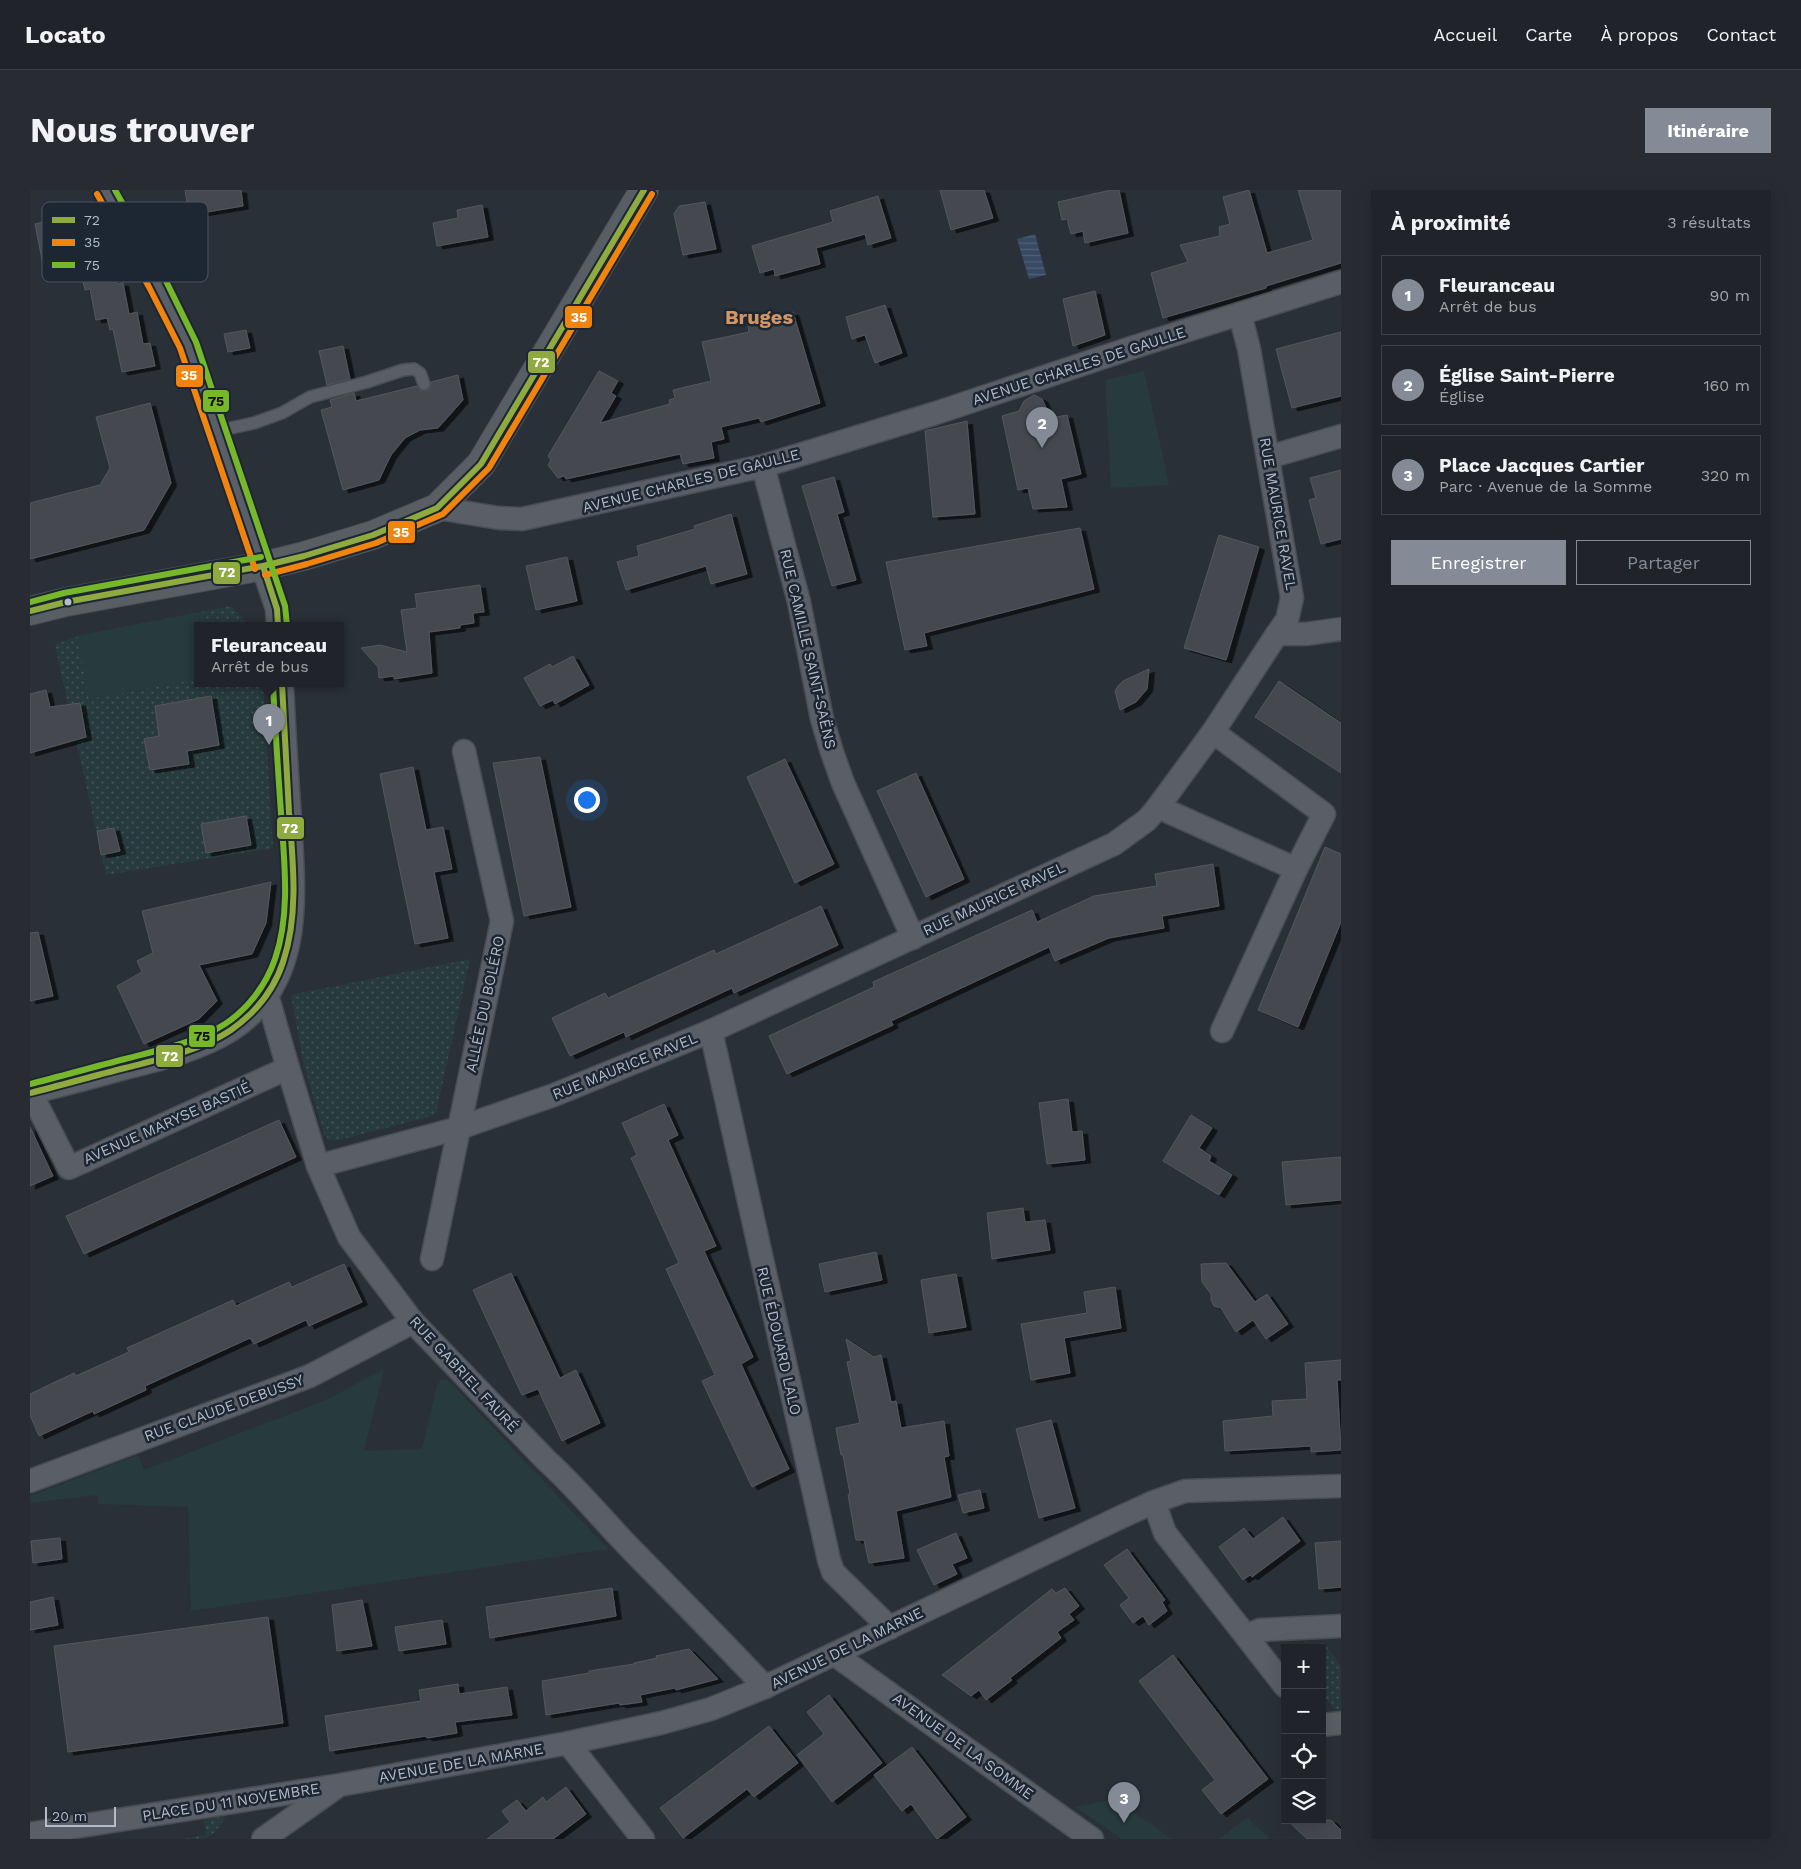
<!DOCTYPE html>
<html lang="fr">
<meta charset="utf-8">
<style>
:root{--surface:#20242a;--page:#282c32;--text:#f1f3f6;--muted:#a2a4a8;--line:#3d4147;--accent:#848b96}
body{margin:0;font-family:"Work Sans",sans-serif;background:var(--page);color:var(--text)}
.controls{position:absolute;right:15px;bottom:15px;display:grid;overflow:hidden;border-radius:0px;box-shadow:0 5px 20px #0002}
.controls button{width:45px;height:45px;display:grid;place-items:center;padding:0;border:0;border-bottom:1px solid var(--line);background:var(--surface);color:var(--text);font:25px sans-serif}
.scale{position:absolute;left:15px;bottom:12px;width:71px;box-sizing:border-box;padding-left:5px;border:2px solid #b4bcc9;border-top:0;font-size:14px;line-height:18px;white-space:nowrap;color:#b4bcc9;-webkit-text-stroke:4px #1d2633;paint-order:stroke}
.you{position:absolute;left:556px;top:609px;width:18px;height:18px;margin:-12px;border:4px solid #fff;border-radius:50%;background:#1a73e8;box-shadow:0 0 0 8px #1a73e833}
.badge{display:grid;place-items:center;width:32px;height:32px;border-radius:50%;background:var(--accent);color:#fff;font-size:16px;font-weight:700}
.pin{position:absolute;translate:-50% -41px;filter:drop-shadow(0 1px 2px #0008)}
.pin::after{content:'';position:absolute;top:26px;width:18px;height:15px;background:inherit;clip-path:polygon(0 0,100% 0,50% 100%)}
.popup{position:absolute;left:164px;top:432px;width:150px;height:65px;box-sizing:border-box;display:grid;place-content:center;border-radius:0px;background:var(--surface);filter:drop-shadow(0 1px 4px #0005);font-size:16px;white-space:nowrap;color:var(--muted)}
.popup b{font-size:19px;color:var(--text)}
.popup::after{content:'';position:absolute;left:50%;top:100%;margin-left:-10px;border:10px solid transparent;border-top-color:var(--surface)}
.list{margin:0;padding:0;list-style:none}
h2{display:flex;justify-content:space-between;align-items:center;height:65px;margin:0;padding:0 20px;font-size:21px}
h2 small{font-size:16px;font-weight:400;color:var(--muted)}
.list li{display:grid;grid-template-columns:32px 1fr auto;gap:15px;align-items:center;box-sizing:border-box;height:80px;margin:0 10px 10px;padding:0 10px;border:1px solid var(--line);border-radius:0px}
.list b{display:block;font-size:19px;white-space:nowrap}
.list p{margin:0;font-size:16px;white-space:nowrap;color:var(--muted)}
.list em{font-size:16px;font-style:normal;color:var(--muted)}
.actions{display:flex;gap:10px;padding:15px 20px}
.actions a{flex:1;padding:11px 0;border:1px solid var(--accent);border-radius:0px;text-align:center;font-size:18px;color:var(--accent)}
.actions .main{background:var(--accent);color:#fff}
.icon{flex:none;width:28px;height:28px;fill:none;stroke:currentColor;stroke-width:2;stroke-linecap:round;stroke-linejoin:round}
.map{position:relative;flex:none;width:1311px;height:1649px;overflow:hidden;border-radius:0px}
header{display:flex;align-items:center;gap:30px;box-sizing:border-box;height:70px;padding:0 25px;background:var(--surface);border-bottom:1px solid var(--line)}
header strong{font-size:24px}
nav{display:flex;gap:28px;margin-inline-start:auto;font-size:18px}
.intro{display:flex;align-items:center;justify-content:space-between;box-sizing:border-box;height:120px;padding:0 30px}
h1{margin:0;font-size:35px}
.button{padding:12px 22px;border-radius:0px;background:var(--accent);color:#fff;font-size:18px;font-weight:700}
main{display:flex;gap:30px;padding:0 30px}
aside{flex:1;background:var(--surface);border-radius:0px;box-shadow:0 5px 20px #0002}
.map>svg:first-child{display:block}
</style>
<header>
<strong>Locato</strong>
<nav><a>Accueil</a><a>Carte</a><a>À propos</a><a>Contact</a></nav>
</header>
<div class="intro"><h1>Nous trouver</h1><a class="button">Itinéraire</a></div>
<main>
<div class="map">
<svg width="1311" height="1649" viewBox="0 0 1311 1649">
<defs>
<pattern id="grass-dots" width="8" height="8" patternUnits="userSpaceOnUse" patternTransform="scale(1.25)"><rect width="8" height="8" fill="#273a3e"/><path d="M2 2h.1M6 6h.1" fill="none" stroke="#445559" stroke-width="1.8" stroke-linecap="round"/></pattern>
<pattern id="water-rules" width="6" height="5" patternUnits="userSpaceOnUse" patternTransform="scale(1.25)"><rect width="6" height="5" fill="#384963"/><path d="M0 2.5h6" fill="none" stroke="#526178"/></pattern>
<filter id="shadow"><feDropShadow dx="5.5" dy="3" stdDeviation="0" flood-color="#0009"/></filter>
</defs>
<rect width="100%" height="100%" fill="#2a3038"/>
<!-- grass -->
<g fill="url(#grass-dots)">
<polygon points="201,416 220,436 168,436 168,494 233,494 243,658 76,685 25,455 47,446"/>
<polygon points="440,769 406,923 398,927 309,950 299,950 294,944 273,871 261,805"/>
<polygon points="1294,1453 1311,1476 1311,1520 1305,1520 1292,1503 1292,1458 1258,1458"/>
<path d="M196,1626C182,1649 180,1649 152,1649L176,1645L174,1630Z"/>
</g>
<!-- park -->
<g fill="#273a3e">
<polygon points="1114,181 1139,295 1081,298 1075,190"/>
<polygon points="173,422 176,436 168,436 168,489 59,509 47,446"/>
<polygon points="354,1179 334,1261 392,1259 407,1195 411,1190 418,1190 578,1359 161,1421 158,1317 68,1314 67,1305 0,1313 0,1306 108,1265 114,1280 296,1210"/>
<polygon points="1084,1609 1142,1649 1092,1649 1045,1617"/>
<polygon points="1217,1628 1240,1649 1189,1649"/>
</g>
<!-- water -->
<polygon fill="url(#water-rules)" points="1005,44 1016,85 999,89 987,49"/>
<!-- building -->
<g fill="#444950" stroke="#52575f" filter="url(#shadow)">
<polygon points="155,0 211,0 213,16 159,25"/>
<polygon points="910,0 954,0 963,28 921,40"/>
<polygon points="1081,0 1089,0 1098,43 1055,53 1053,41 1041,44 1037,29 1032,30 1028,12"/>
<polygon points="1219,0 1237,63 1283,50 1268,0 1311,0 1311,73 1236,96 1236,98 1133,128 1121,83 1158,72 1150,55 1190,46 1189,37 1200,34 1193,7"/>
<polygon points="848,6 861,48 838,55 835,44 786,58 790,74 745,86 744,79 730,83 722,56 803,32 800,21"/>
<polygon points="675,12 686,59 653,65 644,24 649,16"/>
<polygon points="452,15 458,47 407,56 403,33 428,28 427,20"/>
<polygon points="56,21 63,64 70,63 72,74 83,72 87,94 93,93 99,124 107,122 113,154 120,153 125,176 92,182 83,139 80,140 77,128 66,130 60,99 55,100 50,78 15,85 5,34 20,30 20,28"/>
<polygon points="1065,101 1075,145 1043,156 1033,109"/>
<polygon points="855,115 872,163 845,173 835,145 822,149 816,127"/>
<polygon points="763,122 790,213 731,232 729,228 691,237 694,249 681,252 684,268 653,274 650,264 536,289 534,286 528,288 518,275 521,270 518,266 569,181 588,191 581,203 586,206 570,233 640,214 639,210 645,208 643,200 681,191 672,152 719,142 718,136"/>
<polygon points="216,140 220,158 198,162 194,144"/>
<polygon points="1311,142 1311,206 1262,218 1246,159"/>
<polygon points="313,156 320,189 297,195 289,161"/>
<polygon points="428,185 433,210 408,238 390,240 375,248 361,265 349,290 313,300 291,220 302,217 300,210 324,203 326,211 387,196 390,200 396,201 400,198 401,192"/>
<polygon points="1004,205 1012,209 1021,228 1037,225 1051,284 1031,289 1037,317 1003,319 998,298 988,300 972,226 989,221 994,211"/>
<polygon points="120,213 141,293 114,340 0,369 0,313 70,295 80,278 66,227"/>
<polygon points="937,231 945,324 903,327 895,241"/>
<polygon points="1311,280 1311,349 1291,354 1279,310 1286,308 1280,288"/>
<polygon points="804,287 814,322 807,324 826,390 802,396 772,296"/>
<polygon points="701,324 717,384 681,394 676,376 596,400 587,372 609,366 607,356 665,339 664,336"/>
<polygon points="1050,338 1064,399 894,443 897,456 875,460 856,372"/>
<polygon points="1189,345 1229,357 1196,470 1154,458"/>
<polygon points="537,367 547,411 506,420 496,376"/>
<polygon points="450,395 454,422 443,423 444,433 430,435 430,438 399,442 402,483 364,489 364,486 349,488 348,477 331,458 350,455 377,462 371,420 387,418 385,404"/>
<polygon points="543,466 559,495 525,514 523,510 510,516 494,488 520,474 522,477"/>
<polygon points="1119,479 1117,499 1106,512 1090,520 1085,501 1088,496 1093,491"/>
<polygon points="1249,491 1311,533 1311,583 1225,527"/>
<polygon points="16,500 20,517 50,513 56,547 0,563 0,504"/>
<polygon points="181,506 189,555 157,561 159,574 120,580 114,549 129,546 125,516"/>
<polygon points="510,567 541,717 494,726 463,573"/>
<polygon points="755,569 804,674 765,693 717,587"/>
<polygon points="383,577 396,640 413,637 422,679 404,682 418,748 385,754 350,584"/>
<polygon points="886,583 934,689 896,707 847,601"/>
<polygon points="216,626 221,655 176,663 171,634"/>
<polygon points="84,638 90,661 71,665 67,641"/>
<polygon points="1295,657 1311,664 1311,732 1268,837 1228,820"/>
<polygon points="1183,674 1189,716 1132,726 1134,738 1079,748 1025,771 1019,757 861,831 863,835 757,884 739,846 844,797 843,792 1002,720 1007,732 1064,706 1127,696 1125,684"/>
<polygon points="241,692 236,733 222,764 169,775 187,811 169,829 114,854 87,796 112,782 107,771 123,763 112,721"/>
<polygon points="791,716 808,755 704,803 702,798 596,847 594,842 540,866 522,828 575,803 578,808 684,760 686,764"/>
<polygon points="8,742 23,806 0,811 0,743"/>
<polygon points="1038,909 1042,942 1052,941 1055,970 1017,974 1009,913"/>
<polygon points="634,914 648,945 638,950 686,1056 674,1061 723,1167 711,1174 759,1279 722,1297 672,1191 685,1185 636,1079 649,1073 601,968 607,965 592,933"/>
<polygon points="1161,925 1182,938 1169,958 1181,966 1179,971 1202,985 1189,1005 1133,971"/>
<polygon points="249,930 266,967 54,1064 36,1026"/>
<polygon points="0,937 23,986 0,996"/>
<polygon points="1311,967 1311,1010 1256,1015 1252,972"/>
<polygon points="993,1018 995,1032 1015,1030 1020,1060 962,1069 957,1023"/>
<polygon points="846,1062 852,1090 795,1102 789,1074"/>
<polygon points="1196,1073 1225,1112 1237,1104 1258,1134 1236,1149 1223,1130 1206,1142 1191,1118 1184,1116 1181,1110 1181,1104 1172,1092 1171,1074"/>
<polygon points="314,1074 332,1112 279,1136 276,1130 224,1154 220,1148 115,1196 116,1200 64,1224 63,1221 9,1246 0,1225 0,1204 44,1183 46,1186 99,1162 97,1158 203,1110 206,1116 259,1092 262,1097"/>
<polygon points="481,1083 530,1188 546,1180 570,1233 532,1251 508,1199 492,1205 443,1100"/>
<polygon points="926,1084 936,1137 899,1143 891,1090"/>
<polygon points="1085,1097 1091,1138 1034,1148 1040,1183 1001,1190 991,1134 1057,1123 1054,1102"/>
<polygon points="816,1149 844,1167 851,1165 861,1212 866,1211 871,1238 914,1231 919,1266 914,1267 921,1307 866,1321 874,1368 839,1373 834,1350 826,1350 818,1305 820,1304 813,1265 811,1265 806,1238 830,1233 817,1172 821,1171"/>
<polygon points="1311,1170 1311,1190 1307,1190 1311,1260 1281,1262 1281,1256 1195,1261 1193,1231 1243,1226 1242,1211 1277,1209 1275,1173"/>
<polygon points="1021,1230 1045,1318 1009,1328 986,1239"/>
<polygon points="950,1300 954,1318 933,1323 928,1305"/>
<polygon points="1253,1327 1270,1351 1222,1387 1220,1385 1213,1390 1189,1357 1214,1338 1223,1349"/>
<polygon points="926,1343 937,1368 922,1374 927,1384 904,1395 887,1360"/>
<polygon points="30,1348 32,1369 3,1373 1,1351"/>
<polygon points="1311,1351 1311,1397 1289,1399 1285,1353"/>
<polygon points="1097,1359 1135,1410 1132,1412 1137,1421 1119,1435 1113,1426 1103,1433 1090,1415 1099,1408 1074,1375"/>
<polygon points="582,1398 586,1426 460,1448 456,1417"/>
<polygon points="1035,1398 1049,1416 1039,1424 1044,1430 1027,1442 1031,1448 980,1488 982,1490 956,1510 949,1500 941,1506 912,1485 1022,1399 1026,1403"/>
<polygon points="23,1407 28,1435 0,1440 0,1412"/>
<polygon points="332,1410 342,1456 307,1461 302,1415"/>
<polygon points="238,1427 253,1533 38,1562 24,1456"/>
<polygon points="412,1430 416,1454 369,1461 365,1437"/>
<polygon points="659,1459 688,1489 646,1500 645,1498 610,1505 612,1512 590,1515 589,1513 516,1525 512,1491 559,1483 559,1481 604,1474 604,1473 627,1468 626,1466"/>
<polygon points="1143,1465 1238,1589 1191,1624 1172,1600 1185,1590 1109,1491"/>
<polygon points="428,1494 429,1504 477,1497 482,1525 425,1532 427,1543 397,1548 396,1546 300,1561 295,1526 391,1511 389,1500"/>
<polygon points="799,1505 852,1573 802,1612 767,1565 794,1544 777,1522"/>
<polygon points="739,1536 768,1573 724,1607 717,1599 653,1648 630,1618"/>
<polygon points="882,1557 936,1627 907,1649 881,1614 872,1621 844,1585"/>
<polygon points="536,1597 556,1624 523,1649 457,1649 480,1632 472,1621 487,1610 496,1621 513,1607 516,1612"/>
<polygon points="1257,1630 1301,1630 1311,1640 1311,1649 1277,1649"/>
</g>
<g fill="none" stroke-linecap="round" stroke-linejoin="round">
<!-- lane casing -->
<g stroke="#484c53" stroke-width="14">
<polyline id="lane" points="187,241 224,233 252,223 280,207 337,192 373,180 384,179 390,183 394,194"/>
</g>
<!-- street casing -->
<g stroke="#484c53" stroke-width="25">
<g id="street">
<polyline points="75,0 127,93 158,155 247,419 248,436"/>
<polyline points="1239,267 1311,246"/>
<polyline points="733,276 769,412 792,529 802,562 813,593 883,748"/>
<polyline points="407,318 469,328 492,329 733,276 906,223 1104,157 1311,92"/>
<polyline points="1247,444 1276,444 1311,439"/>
<polyline points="1183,542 1294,624 1266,679 1192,841"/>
<polyline points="1128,617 1266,679"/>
<path d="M237,805L258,878L288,976L319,1047L383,1132L516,1270C546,1297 572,1329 600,1358C645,1404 691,1450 735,1497"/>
<polyline points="681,841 799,1370 803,1382 860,1438"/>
<path d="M0,903C32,895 63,887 95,878C131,869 169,860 201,840C275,792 264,705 260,630C257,584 254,539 252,494"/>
<polyline points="1,903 39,978 258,878"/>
<polyline points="288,976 429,938 524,905 681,841 1084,654 1117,630 1128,617 1183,542 1247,444 1257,430 1262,408 1219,159 1210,124"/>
<polyline points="402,1069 472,731 434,561"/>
<polyline points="0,1291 280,1186 383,1132"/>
<polyline points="1124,1312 1135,1343 1216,1446"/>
<polyline points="804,1464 1062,1649"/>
<polyline points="1255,1496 1216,1446 1230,1440 1311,1436"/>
<polyline points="1292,1535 1311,1533"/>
<polyline points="538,1553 613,1649"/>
<polyline points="0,1644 310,1595 538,1553 631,1533 681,1519 735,1497 1091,1327 1124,1312 1155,1301 1311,1296"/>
<polyline points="233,1649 305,1598"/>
</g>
</g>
<!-- secondary casing -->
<g stroke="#484c53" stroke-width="30">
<polyline id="secondary" points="0,421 36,412 233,376 274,366 343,345 407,318 451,274 614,0"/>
</g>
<!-- lane -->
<use href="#lane" stroke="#5a5e66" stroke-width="11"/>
<!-- street -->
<use href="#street" stroke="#5a5e66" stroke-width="22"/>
<!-- secondary -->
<use href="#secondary" stroke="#595d64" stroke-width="28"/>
<!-- bus-1 casing -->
<g stroke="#1d2633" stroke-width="10">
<g id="bus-1">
<polyline points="233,376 247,419 248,436"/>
<polyline points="0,421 36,412 233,376 274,366 343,345 407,318 451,274 614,0"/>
<path d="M0,903C32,895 63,886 95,878C130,869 170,861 201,840C225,823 244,800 253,772C269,725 263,671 259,622C257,579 254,537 252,494"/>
</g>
</g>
<!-- bus-2 casing -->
<g stroke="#1d2633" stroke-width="10">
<g id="bus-2">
<polyline points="67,4 119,97 150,158 225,379"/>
<polyline points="235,385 277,374 346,353 413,324 459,278 622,4"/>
</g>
</g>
<!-- bus-3 casing -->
<g stroke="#1d2633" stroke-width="10">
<g id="bus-3">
<polyline points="85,0 135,89 166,152 255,416 257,435"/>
<polyline points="0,412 34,403 231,367"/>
<path d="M0,894C32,886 63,877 95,869C129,860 165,853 195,834C218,819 236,795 245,769C261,723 254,670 251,623C248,580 245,537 243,494"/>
</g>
</g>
<!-- bus-1 -->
<use href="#bus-1" stroke="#8fab40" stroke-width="6"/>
<!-- bus-2 -->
<use href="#bus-2" stroke="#f0840d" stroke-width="6"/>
<!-- bus-3 -->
<use href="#bus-3" stroke="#76b82a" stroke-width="6"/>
</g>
<!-- markers -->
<circle fill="#b4bcc9" stroke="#1d2633" stroke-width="2" cx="38" cy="412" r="4.5"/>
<g text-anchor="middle" stroke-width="5" stroke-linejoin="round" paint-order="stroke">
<!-- street labels -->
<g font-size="15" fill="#b4bcc9" stroke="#1d2633">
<text transform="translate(1049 176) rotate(-18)" y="5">AVENUE CHARLES DE GAULLE</text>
<text transform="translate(661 291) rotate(-14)" y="5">AVENUE CHARLES DE GAULLE</text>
<text transform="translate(1248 324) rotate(80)" y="5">RUE MAURICE RAVEL</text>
<text transform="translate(778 459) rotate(77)" y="5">RUE CAMILLE SAINT-SAËNS</text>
<text transform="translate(964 709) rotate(-25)" y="5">RUE MAURICE RAVEL</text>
<text transform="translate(455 814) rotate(-78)" y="5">ALLÉE DU BOLÉRO</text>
<text transform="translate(595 876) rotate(-22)" y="5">RUE MAURICE RAVEL</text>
<text transform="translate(137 933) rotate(-24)" y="5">AVENUE MARYSE BASTIÉ</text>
<text transform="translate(749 1151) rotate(77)" y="5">RUE ÉDOUARD LALO</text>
<text transform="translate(434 1184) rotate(47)" y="5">RUE GABRIEL FAURÉ</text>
<text transform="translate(194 1218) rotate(-20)" y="5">RUE CLAUDE DEBUSSY</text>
<text transform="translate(817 1458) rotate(-26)" y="5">AVENUE DE LA MARNE</text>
<text transform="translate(933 1556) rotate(36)" y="5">AVENUE DE LA SOMME</text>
<text transform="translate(431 1573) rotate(-10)" y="5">AVENUE DE LA MARNE</text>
<text transform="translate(201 1612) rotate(-9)" y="5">PLACE DU 11 NOVEMBRE</text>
</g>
<!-- district labels -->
<g font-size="20" font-weight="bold" fill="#d59563" stroke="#1d2633">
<text x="729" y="134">Bruges</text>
</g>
</g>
<!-- legend -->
<rect x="12" y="12" width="166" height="80" rx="8" fill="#1d2633" stroke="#4a5360" stroke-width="1"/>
<rect x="22" y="27" width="23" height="6" fill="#8fab40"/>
<rect x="22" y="49" width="23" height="7" fill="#f0840d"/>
<rect x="22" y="72" width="23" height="6" fill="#76b82a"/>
<g font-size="14" fill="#b4bcc9">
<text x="54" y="35">72</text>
<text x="54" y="57">35</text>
<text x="54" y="80">75</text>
</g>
<g stroke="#1d2633" stroke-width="2">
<rect x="534" y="115" width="29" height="24" rx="5" fill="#f0840d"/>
<rect x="497" y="160" width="29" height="24" rx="5" fill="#8fab40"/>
<rect x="145" y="174" width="29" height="24" rx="5" fill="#f0840d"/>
<rect x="172" y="199" width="28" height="24" rx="5" fill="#76b82a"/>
<rect x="357" y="330" width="29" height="24" rx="5" fill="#f0840d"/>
<rect x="182" y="371" width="29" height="24" rx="5" fill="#8fab40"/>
<rect x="246" y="626" width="29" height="24" rx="5" fill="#8fab40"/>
<rect x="158" y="834" width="28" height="24" rx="5" fill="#76b82a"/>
<rect x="125" y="854" width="29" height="24" rx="5" fill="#8fab40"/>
</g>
<g font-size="14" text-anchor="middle" font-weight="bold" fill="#fff">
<text x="549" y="132">35</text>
<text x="511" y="177">72</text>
<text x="159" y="190">35</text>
<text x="371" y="347">35</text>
<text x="197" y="387">72</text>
<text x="260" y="643">72</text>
<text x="140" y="871">72</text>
</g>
<g font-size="14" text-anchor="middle" font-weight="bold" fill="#111">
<text x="186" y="216">75</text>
<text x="172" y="851">75</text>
</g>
</svg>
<div class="controls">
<button>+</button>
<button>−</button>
<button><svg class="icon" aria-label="locate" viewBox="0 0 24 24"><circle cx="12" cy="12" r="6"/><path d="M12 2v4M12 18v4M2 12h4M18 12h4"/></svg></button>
<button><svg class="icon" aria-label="layers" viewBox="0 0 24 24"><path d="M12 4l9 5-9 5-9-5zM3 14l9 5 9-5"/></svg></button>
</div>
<div class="scale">20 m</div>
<div class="you"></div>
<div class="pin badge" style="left:239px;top:555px">1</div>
<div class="popup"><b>Fleuranceau</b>Arrêt de bus</div>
<div class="pin badge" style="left:1012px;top:258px">2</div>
<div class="pin badge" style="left:1094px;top:1633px">3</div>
</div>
<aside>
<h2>À proximité<small>3 résultats</small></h2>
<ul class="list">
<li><span class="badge">1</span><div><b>Fleuranceau</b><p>Arrêt de bus</p></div><em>90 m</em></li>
<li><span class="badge">2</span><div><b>Église Saint-Pierre</b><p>Église</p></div><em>160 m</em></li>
<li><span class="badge">3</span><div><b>Place Jacques Cartier</b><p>Parc · Avenue de la Somme</p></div><em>320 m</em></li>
</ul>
<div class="actions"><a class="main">Enregistrer</a><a>Partager</a></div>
</aside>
</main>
